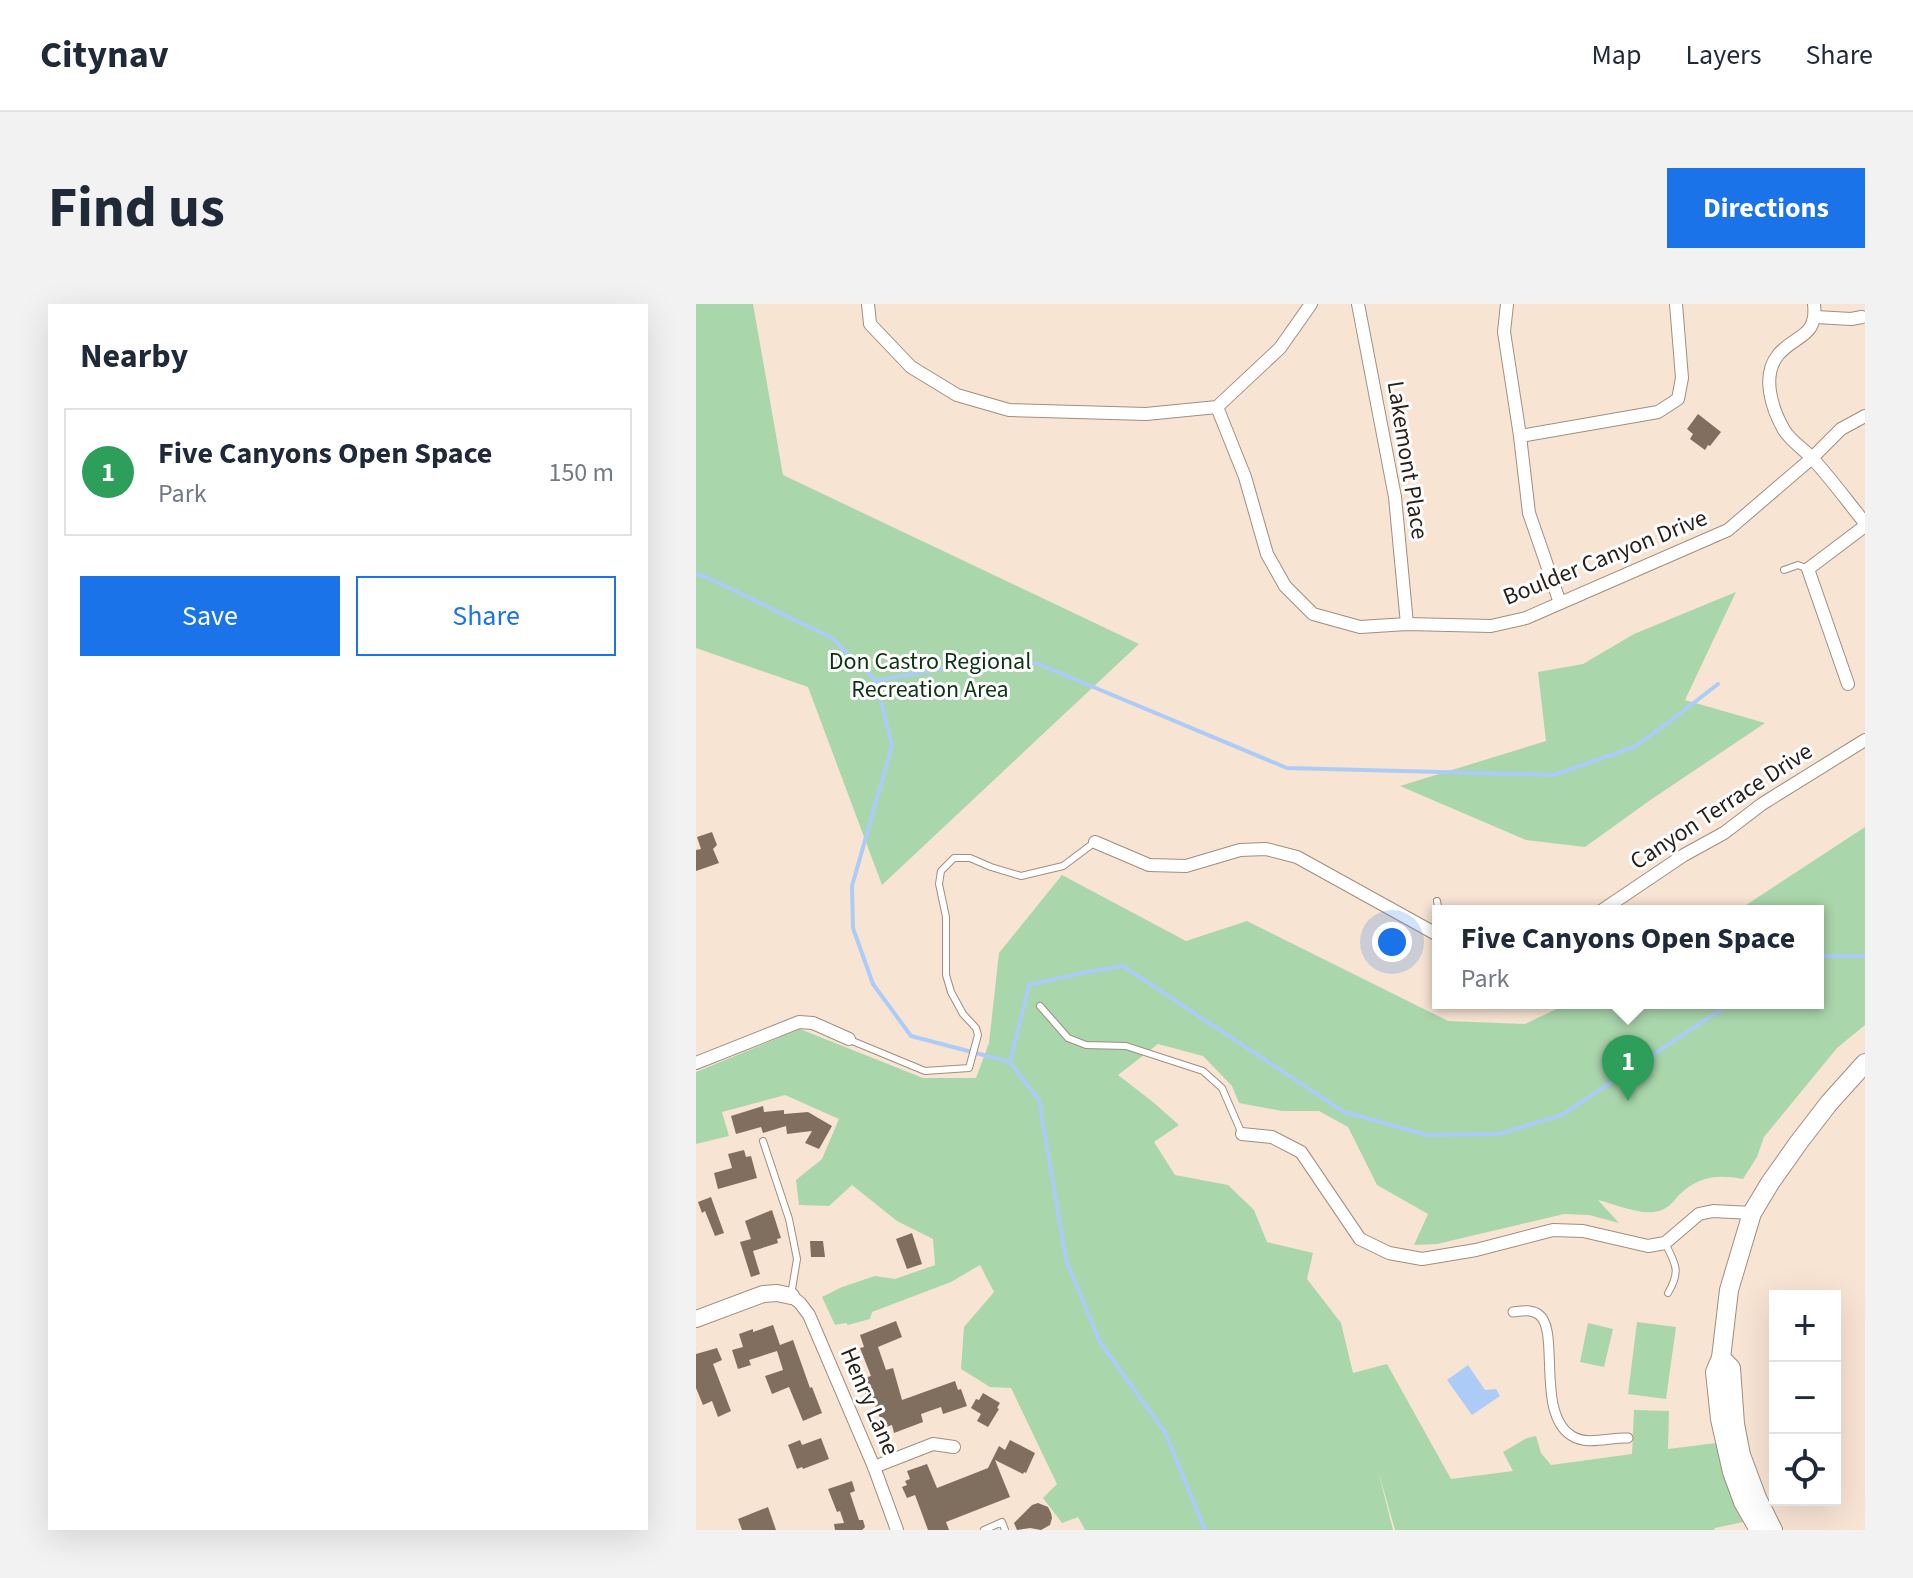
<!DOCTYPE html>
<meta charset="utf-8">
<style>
:root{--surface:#fff;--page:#f2f2f3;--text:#1f2937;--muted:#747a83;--line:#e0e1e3;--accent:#1a73e8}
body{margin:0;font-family:"Source Sans 3",sans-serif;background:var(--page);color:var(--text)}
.controls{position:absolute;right:24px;bottom:24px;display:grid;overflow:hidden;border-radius:0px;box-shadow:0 8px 32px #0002}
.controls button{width:72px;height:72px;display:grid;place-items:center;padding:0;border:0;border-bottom:2px solid var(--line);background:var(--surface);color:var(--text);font:40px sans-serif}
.you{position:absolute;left:696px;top:638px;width:28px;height:28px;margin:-20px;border:6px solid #fff;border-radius:50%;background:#1a73e8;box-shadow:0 0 0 12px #1a73e833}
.badge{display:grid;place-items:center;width:52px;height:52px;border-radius:50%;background:var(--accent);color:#fff;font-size:26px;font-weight:700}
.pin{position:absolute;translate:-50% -66px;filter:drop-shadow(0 2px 4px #0008)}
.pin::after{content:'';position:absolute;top:42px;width:28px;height:24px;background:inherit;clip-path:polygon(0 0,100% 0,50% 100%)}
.popup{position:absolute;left:736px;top:601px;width:392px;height:104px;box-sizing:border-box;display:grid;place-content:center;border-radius:0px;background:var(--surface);filter:drop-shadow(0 2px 6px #0005);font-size:26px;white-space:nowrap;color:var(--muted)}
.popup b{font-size:30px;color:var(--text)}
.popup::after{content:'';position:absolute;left:50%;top:100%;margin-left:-16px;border:16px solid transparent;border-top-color:var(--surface)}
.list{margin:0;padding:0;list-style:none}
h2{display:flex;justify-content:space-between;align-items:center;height:104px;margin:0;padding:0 32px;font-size:34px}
h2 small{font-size:26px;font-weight:400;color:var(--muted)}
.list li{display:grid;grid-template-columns:52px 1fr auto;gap:24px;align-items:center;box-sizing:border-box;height:128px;margin:0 16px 16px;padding:0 16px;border:2px solid var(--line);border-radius:0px}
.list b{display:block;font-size:30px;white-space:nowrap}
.list p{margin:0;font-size:26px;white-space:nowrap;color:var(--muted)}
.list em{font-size:26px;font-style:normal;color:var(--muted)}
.actions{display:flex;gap:16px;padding:24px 32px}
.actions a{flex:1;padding:18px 0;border:2px solid var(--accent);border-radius:0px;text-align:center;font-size:28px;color:var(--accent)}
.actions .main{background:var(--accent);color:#fff}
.icon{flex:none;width:44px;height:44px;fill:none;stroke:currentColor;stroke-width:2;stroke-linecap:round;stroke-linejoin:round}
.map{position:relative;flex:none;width:1169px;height:1226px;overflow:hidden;border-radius:0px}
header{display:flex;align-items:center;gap:48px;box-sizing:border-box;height:112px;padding:0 40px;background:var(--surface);border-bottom:2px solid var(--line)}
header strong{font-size:38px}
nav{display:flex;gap:44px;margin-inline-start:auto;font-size:28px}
.intro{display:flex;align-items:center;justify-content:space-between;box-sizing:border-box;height:192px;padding:0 48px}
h1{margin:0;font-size:56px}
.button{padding:20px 36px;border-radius:0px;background:var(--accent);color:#fff;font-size:28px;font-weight:700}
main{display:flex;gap:48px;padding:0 48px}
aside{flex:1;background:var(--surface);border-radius:0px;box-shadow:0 8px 32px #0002}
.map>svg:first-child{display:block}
</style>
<header>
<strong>Citynav</strong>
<nav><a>Map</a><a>Layers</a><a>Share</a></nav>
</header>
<div class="intro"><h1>Find us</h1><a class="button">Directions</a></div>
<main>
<aside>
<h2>Nearby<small></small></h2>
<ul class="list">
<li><span class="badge" style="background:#2e9e5b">1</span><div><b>Five Canyons Open Space</b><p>Park</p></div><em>150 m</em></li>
</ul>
<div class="actions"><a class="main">Save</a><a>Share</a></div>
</aside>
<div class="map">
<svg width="1169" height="1226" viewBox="0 0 1169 1226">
<rect width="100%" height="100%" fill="#f8e4d3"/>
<!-- green -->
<g fill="#aad6ac">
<polygon points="0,0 57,0 87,171 443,340 186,581 112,383 0,344"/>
<polygon points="1040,288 989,396 1069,419 953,497 889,543 830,536 704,482 850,437 842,368 887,360 938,330"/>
<path d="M1169,523V721L1141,744L1068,833L1061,853L1047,875C1022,870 1002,872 983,891C976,899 970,907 958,908C940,910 919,900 902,896L923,919L893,911L868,910L741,940L718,941L732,910L681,881L652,823L623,807H586L543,799L536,782L507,752L462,740L422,771L457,798L483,821L458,838L479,871L532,881L558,906L571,938L617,949L611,975L645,1019L657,1069L691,1060L755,1175L817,1167L807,1148L831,1134L840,1132L845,1149L855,1161L936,1150L938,1106L973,1107L972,1145L1028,1138L1057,1216L1019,1224L1018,1226H699L682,1166L697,1226H389L382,1213L366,1219L347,1194L361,1180L315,1084L294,1083L265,1065L268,1023L298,988L284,961L255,978L176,1008L174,1015L152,1021L150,1019L139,1021L126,993L146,983L179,972L199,975L239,961L237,935L201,917L156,881L133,902L103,901L100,876L126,855L143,815L89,791L26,808L33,832L0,840V768L104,725L227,774H280L293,739L303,649L366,571L490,637L551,617L752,717L829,720L873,699H1122V607H1041Z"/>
<polygon points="941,1018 980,1023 970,1095 932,1090"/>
<polygon points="892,1019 917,1025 908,1063 884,1058"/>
</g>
<!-- water -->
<polygon fill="#acccf7" points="772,1061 789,1086 800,1085 804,1092 776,1111 751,1076"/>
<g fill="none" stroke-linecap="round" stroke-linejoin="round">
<!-- stream -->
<g stroke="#acccf7" stroke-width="4">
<polyline points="0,270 12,274 136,334 180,377 196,442 156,582 157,624 177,680 215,732 314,758 343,796 370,956 404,1038 469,1128 509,1226"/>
<polyline points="180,377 288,356 340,359 591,464 858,471 938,443 972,419 1022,380"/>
<polyline points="1122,652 1169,652"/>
<polyline points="314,758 333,681 391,668 427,662 648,808 731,831 803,830 866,811 1035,699"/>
</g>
</g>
<!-- building -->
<g fill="#806e5f">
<polygon points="1002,110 1025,128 1014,142 1012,141 1009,146 994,135 997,130 991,125"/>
<polygon points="16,528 21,541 17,545 23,559 0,567 0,546 5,545 1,533"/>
<polygon points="67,802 68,808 88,806 88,810 112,808 136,822 123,845 109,839 116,827 91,830 90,822 67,829 65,823 40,830 35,812"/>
<polygon points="48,846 50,853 55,852 61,874 22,885 18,869 36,864 32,850"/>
<polygon points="15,893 28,929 19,932 9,907 6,909 2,898"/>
<polygon points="76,906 85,934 81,935 82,939 57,947 64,970 55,973 44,938 55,935 49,917"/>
<polygon points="216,929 226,960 211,965 200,935"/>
<polygon points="114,937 127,937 129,953 115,953"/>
<polygon points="200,1017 206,1033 182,1043 190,1066 197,1064 206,1096 259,1077 262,1086 265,1085 271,1102 247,1110 245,1103 225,1110 227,1118 198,1129 196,1121 184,1125 181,1115 184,1114 175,1091 170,1092 165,1075 175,1072 164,1044 168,1043 164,1031"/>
<polygon points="77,1021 84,1041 97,1036 114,1084 116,1083 126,1109 107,1117 93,1083 76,1090 69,1072 87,1066 81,1047 53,1056 55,1061 42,1065 36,1046 47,1043 43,1030 57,1025 57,1028"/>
<polygon points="21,1044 26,1056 17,1060 35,1107 22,1113 16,1097 7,1101 0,1084 0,1050"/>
<polygon points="287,1089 304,1099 301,1104 303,1105 292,1123 281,1117 285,1110 275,1104 280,1095 283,1096"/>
<polygon points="125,1134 133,1155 107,1165 106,1163 101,1165 92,1141 104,1136 106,1141"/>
<polygon points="314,1136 339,1149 330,1169 328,1168 327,1170 299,1156 314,1193 250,1218 253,1226 232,1226 219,1191 211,1194 206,1183 211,1181 209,1177 214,1175 211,1167 231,1160 241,1184 292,1164 303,1142 309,1146"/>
<polygon points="156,1177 159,1187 154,1189 163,1216 167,1216 169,1223 166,1226 139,1226 138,1220 148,1219 144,1207 141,1208 132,1185"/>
<polygon points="342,1199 352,1203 355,1209 356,1214 354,1221 345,1226 334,1224 321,1226 318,1219 336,1201"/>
<polygon points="72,1203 80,1226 46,1226 42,1215"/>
</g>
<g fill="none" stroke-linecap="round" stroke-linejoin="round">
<!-- service casing -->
<g stroke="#a08e7f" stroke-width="8">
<g id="service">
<polyline points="1088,266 1102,261 1112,265"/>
<polyline points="741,597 743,607"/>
<polyline points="344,702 372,734 390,741 430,742 507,767 526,784 546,830"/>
<polyline points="154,736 229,767 273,764 282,731 280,724 267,710 255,688 250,671 250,613 243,580 245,567 258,554 274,554 295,563 325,572 367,562 399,538"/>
<polyline points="67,837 93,915 101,955 95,991"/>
<path d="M969,939C980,960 985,968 972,989"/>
<polyline points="288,1226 306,1218 309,1226"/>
</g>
</g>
<!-- pedestrian casing -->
<g stroke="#a08e7f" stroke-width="11">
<path id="pedestrian" d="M817,1008C826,1007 834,1005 842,1010C865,1024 839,1110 876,1132C892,1142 914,1133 932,1134"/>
</g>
<!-- minor casing -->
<g stroke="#a08e7f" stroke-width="14">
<g id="minor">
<polyline points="172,0 174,20 215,63 261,91 313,106 450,110 521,103 584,44 615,0"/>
<polyline points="662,0 699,193 711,320"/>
<polyline points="811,0 808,28 824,132 833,209 864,299"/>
<path d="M1118,0C1122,34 1098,31 1082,51C1065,72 1076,105 1088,126C1094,136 1106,144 1114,152C1134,173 1151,197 1169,219"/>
<polyline points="1120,13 1155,15 1166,13"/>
<polyline points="521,103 549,173 571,250 589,282 617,310 664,323 711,320 795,322 830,314 1032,226 1116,154 1145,125 1169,112"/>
<polyline points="824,132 962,108 982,95 986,74 980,0"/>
<polyline points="1152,380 1112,265 1169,222"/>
<polyline points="399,538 453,561 490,562 544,546 570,545 601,553 742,631"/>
<polyline points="905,607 988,551 1028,529 1066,500 1169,436"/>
<polyline points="0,759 103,718 117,719 153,735"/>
<polyline points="546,830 576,833 605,848 664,935 693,949 726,955 780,946 857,926 887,927 952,942 969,939 1003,910 1017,907 1056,909"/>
<polyline points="95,992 104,999 113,1011 178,1163 201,1226"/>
<polyline points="178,1163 237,1140 258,1143"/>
</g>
</g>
<!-- tertiary casing -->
<g stroke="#a08e7f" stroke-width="18">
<polyline id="tertiary" points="0,1015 67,990 81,989 95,992"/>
</g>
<!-- secondary casing -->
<g stroke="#a08e7f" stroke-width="20">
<g id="secondary">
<polyline points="1025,1054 1035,1064 1039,1120 1045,1151 1061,1194 1077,1226"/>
<polyline points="1063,1226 1047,1198 1036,1168 1024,1115 1019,1068 1025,1054 1033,986 1056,909 1074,879 1103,838 1133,799 1169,759"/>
</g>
</g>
<!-- service -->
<use href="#service" stroke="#fff" stroke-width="6"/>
<!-- pedestrian -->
<use href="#pedestrian" stroke="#fff" stroke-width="9"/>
<!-- minor -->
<use href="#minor" stroke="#fff" stroke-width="12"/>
<!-- tertiary -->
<use href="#tertiary" stroke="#fff" stroke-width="16"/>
<!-- secondary -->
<use href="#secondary" stroke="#fff" stroke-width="18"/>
</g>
<g text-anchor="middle" stroke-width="6" stroke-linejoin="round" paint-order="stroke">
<!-- street labels -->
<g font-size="24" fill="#271f19" stroke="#fff">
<text transform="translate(712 156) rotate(81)" y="8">Lakemont Place</text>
<text transform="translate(909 253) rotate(-22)" y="8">Boulder Canyon Drive</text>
<text transform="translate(1025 502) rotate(-33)" y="8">Canyon Terrace Drive</text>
<text transform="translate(174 1097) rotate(67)" y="8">Henry Lane</text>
</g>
<!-- park labels -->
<g font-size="24" fill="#0f3414" stroke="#fff">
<text x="234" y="365">Don Castro Regional<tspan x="234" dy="28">Recreation Area</tspan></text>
</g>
</g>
</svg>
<div class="controls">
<button>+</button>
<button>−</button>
<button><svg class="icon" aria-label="locate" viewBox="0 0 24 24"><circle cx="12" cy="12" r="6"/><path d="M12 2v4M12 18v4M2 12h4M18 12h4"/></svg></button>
</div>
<div class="you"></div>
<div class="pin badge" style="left:932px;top:797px;background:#2e9e5b">1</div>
<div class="popup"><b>Five Canyons Open Space</b>Park</div>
</div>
</main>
